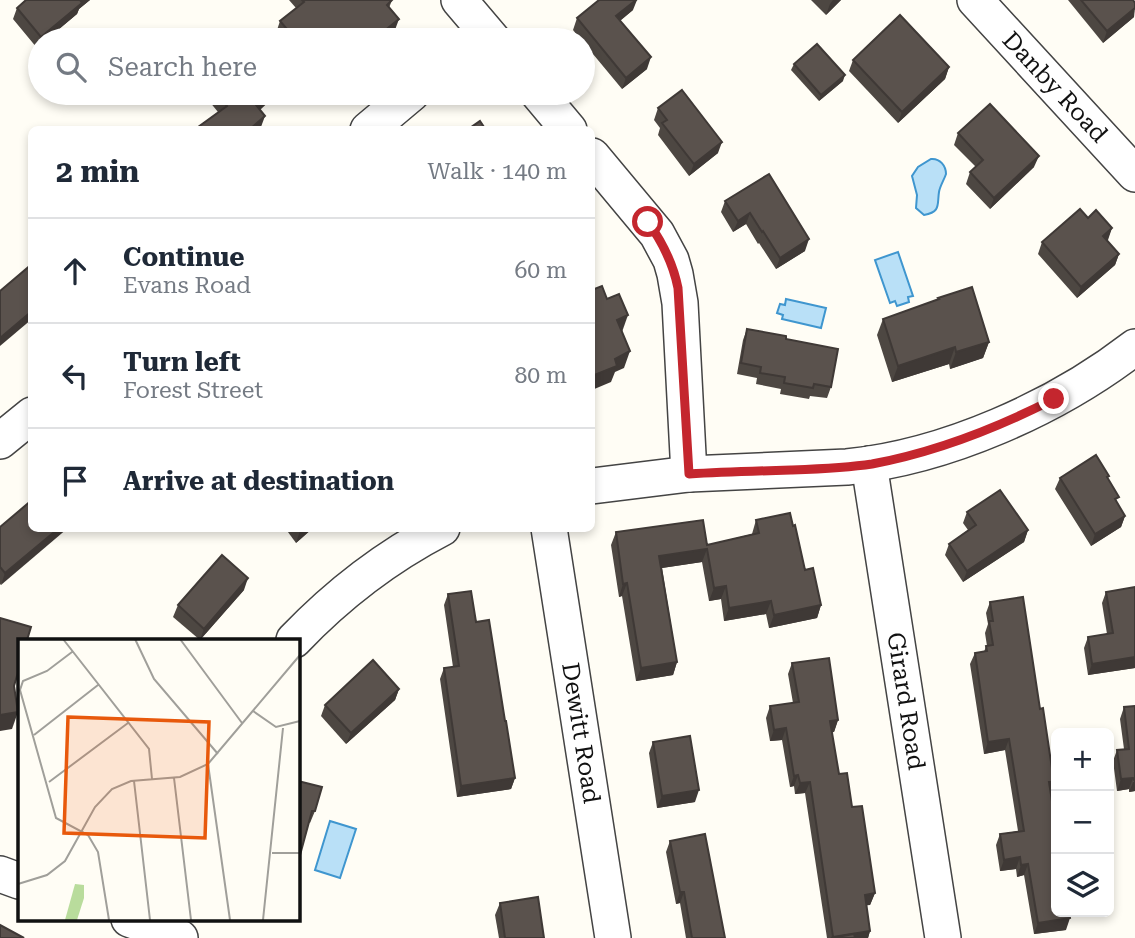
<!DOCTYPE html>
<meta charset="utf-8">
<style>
:root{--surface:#fff;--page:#f2f2f3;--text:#1f2937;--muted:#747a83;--line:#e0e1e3}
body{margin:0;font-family:"Roboto Serif",serif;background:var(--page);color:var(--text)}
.controls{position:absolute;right:21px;bottom:21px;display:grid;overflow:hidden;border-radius:10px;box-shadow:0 4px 10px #0003}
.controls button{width:63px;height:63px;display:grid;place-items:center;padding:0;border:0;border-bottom:2px solid var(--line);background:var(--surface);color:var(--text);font:35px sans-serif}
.stop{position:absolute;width:21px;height:21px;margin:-16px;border:5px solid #c4262e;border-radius:50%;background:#fff}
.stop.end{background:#c4262e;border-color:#fff;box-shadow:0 2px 7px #0008}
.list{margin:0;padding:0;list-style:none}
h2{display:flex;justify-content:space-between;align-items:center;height:91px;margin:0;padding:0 28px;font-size:30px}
h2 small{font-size:23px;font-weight:400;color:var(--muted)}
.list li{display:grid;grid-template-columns:46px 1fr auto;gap:21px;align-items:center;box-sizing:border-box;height:105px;padding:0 28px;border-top:2px solid var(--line)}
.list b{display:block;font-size:26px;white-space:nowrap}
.list p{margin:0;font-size:23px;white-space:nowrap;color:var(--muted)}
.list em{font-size:23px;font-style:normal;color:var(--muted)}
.icon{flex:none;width:38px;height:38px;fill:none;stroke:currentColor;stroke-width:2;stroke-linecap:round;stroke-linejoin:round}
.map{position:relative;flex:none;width:1135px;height:938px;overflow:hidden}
.search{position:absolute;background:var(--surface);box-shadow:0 4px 10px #0003;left:28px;top:28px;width:567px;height:77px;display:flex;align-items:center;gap:18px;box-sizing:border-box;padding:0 24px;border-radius:38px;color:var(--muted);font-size:26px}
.panel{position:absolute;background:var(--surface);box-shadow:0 4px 10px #0003;left:28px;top:126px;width:567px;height:406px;border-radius:10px}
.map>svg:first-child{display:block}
</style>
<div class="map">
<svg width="1135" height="938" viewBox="0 0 1135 938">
<rect width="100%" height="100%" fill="#fffdf5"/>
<!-- water -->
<g fill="#b9e0f7" stroke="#3f96cf" stroke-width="2">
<path d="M931,159C940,158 946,166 946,174C944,180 940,186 939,192C937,205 941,212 924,215L916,208L917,195L912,176L918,167Z"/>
<polygon points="898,252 913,296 908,297 909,302 897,306 895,301 890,303 875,260"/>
<polygon points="786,299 826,308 821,328 782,319 783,315 777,313 780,304 785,305"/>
<polygon points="330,821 356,829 340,878 315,870"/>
</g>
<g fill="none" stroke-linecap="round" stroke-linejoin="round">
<!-- minor casing -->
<g stroke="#444" stroke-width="38">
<g id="minor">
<polyline points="459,0 493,40"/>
<polyline points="975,0 1135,174"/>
<polyline points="538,93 569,130"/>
<polyline points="368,130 412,93"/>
<polyline points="592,156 657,234 671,260 675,274 680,303 689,474"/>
<polyline points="0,441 32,415"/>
<polyline points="869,464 943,938"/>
<path d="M592,486L689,474L847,467C946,457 1056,408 1135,347"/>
<polyline points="549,528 613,938"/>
<path d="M294,640C337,595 386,557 442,528"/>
<polyline points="0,874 19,881"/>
<polyline points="129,919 180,938"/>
</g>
</g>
<!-- minor -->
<use href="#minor" stroke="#fff" stroke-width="35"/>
</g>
<!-- wall -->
<g fill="#4d4742">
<polygon points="26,0 90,0 79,9 77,14 46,40 40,40 40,45 37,48 13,19 17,8"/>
<polygon points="289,0 392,0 389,8 395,30 383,40 272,40 278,35 276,33 280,21 296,8"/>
<polygon points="811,0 841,0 826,15"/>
<polygon points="1068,0 1133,0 1134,17 1103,43"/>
<polygon points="633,10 620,21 647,69 622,89 583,42 583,40 581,40 573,30 577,18"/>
<polygon points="853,60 949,67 945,79 898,123 849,71"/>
<polygon points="794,64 843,81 819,101 791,70"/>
<polygon points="213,93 277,93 275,96 260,110 261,127 258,130 194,130 218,112 209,101"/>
<polygon points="658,108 718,153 689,176 658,135 660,128 654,120"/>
<polygon points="958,133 1034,167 990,209 966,184 970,172 976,167 954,145"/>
<polygon points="769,174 805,251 776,269 759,243 758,244 746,224 733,232 721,212 725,201"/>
<polygon points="1088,218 1112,228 1107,240 1119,254 1115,265 1077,298 1038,254 1042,242"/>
<polygon points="938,298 989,342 983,358 950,369 949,364 892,382 877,335 883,319 938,300"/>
<polygon points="747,329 786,339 831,387 827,398 810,396 809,399 780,394 781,389 756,384 757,378 737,374 743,340"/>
<polygon points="1060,478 1108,479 1117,502 1125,516 1121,527 1091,546 1055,489"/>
<polygon points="967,512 1028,530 1024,542 963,582 945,555 949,544 968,530 963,523"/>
<polygon points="756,520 805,570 821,605 817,618 769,628 766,614 724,621 721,599 709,601 702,562 662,568 677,662 673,675 636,681 622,596 619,597 611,545 616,532 707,545 752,534"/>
<polygon points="0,527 32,528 1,585 0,584"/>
<polygon points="285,528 313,528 296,543"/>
<polygon points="1135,587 1135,668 1088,675 1084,648 1088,637 1107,634 1102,603 1106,592"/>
<polygon points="244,590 200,640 173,617 178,605"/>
<polygon points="448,594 476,622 505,721 515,778 511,789 457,797 440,679 444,668 453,667 444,605"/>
<polygon points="990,602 1051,792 1066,930 1034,934 1024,875 1017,877 1016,869 1000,871 996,845 1000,834 1018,831 1005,750 984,754 970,664 975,653 984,652 986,646 987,646 985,633 988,624 986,613"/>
<polygon points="792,663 838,720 834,732 832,732 839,774 852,807 875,893 870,905 866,905 870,931 868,938 827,938 805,793 795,794 794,786 790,787 782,740 770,741 766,718 770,706 793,703 788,674"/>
<polygon points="399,689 395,700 346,744 321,716 325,705"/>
<polygon points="1124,707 1135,791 1129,792 1129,789 1117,791 1113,761 1117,750 1124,749 1120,719"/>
<polygon points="653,742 695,802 657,808 649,753"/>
<polygon points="298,781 315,811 310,823 309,822 298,861"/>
<polygon points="670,841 725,938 686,938 680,903 676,904 666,852"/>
<polygon points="500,903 544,938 499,938 495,915"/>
</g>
<!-- shaded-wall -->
<g fill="#3f3936">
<polygon points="80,0 90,0 79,9 77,14 46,40 40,40 40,45 37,48 41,37"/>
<polygon points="636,0 637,0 633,10 612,27 616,16"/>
<polygon points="833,0 841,0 826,15 830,4"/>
<polygon points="1135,8 1134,17 1103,43 1107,31"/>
<polygon points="399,19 395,30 383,40 373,40"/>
<polygon points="651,57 647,69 622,89 626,78"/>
<polygon points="949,67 945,79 898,123 902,112"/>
<polygon points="845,75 843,81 819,101 821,95"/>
<polygon points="271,93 277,93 275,96 252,116 256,105"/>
<polygon points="265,116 261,127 258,130 249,130"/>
<polygon points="722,142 718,153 689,176 694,164"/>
<polygon points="1039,156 1034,167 990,209 994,198"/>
<polygon points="750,213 746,224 733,232 738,221"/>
<polygon points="1112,228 1108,240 1099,247 1103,236"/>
<polygon points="809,239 805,251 776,269 780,258"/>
<polygon points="1119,254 1115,265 1077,298 1081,287"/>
<polygon points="32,311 32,319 0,346 0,338"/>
<polygon points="628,315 622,332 617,320"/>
<polygon points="989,342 983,358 950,369 956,352"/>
<polygon points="955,347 949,364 892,382 898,366"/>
<polygon points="630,351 624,368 615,372 611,382 592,390 592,376 615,359"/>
<polygon points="1125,516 1121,527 1091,546 1095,534"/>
<polygon points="59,528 68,528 1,585 5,573"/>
<polygon points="304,528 313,528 296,543 300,531"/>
<polygon points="1028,530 1024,542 963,582 967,571"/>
<polygon points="707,549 702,562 655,569 659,556"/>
<polygon points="248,578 244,590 200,640 204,629"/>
<polygon points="627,583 622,596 619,597 623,584"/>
<polygon points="726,586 721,599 709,601 714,588"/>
<polygon points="771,601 766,614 724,621 729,608"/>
<polygon points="821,605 817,618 769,628 774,615"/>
<polygon points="1135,657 1135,668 1088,675 1092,664"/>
<polygon points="677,662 673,675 636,681 641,668"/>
<polygon points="399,689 395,700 346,744 351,733"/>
<polygon points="18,712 12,729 0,731 0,715"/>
<polygon points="838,720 834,732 826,733 830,721"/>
<polygon points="786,728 782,740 770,741 774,730"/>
<polygon points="1009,739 1005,750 984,754 988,742"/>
<polygon points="798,775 794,786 790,787 794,776"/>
<polygon points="515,778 511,789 457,797 461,786"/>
<polygon points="1133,778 1129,789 1117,791 1121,779"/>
<polygon points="1134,780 1135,780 1135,791 1129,792"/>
<polygon points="810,782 805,793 795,794 800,783"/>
<polygon points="1049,782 1054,782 1050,793"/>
<polygon points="699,790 695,802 657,808 662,796"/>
<polygon points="1020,857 1016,869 1000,871 1004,860"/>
<polygon points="1028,864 1024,875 1017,877 1021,865"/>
<polygon points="680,892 684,892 680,903 676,904"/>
<polygon points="875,893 870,905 860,906 865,895"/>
<polygon points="1070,918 1066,930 1034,934 1038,923"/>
<polygon points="870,931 868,938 832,938"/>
</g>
<!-- building -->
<g fill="#5a524d" stroke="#3f3936" stroke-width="2">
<polygon points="26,0 80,0 82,3 41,37 17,8"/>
<polygon points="302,0 392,0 387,5 399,19 373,40 333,40 328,34 321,40 272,40 286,28 280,21 304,2"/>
<polygon points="599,0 636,0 616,16 651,57 626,78 577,18"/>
<polygon points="1081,0 1133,0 1135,3 1135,8 1107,31"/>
<polygon points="900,15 949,67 902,112 853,60"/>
<polygon points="817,44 845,75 821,95 794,64"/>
<polygon points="682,90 722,142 694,164 662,123 667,120 658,108"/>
<polygon points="216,93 271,93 256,105 265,116 249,130 194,130 227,106"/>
<polygon points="990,104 1039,156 994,198 970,172 983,160 958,133"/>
<polygon points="480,121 486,130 467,130"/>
<polygon points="769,174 809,239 780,258 763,231 762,232 750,213 738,221 725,201"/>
<polygon points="1080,209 1088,218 1096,210 1112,228 1103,236 1119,254 1081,287 1042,242"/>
<polygon points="32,264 32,311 0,338 0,291"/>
<polygon points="602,286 607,299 619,294 628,315 617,320 630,351 615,359 617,366 592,376 592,290"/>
<polygon points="972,287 989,342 956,352 955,347 898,366 883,319 939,299 938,298"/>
<polygon points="747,329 786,336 786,339 838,349 831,387 814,384 813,388 784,383 785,377 760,373 761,367 741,363"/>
<polygon points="1096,455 1109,476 1107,477 1119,497 1115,499 1125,516 1095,534 1060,478"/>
<polygon points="1000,490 1028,530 967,571 949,544 976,525 967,512"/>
<polygon points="32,500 32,528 59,528 5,573 0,567 0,527"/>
<polygon points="790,513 793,526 795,525 805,570 813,568 821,605 774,615 771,601 729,608 726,586 714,588 707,549 659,556 677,662 641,668 627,583 623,584 616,532 703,520 707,545 759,533 756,520"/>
<polygon points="222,555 248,578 204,629 178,605"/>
<polygon points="1135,587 1135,657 1092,664 1088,637 1113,633 1106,592"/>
<polygon points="471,591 476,622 489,620 505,721 506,721 515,778 461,786 444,668 459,666 448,594"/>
<polygon points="1023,597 1040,709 1043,708 1054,782 1049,782 1056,827 1056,912 1069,912 1070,918 1038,923 1028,864 1021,865 1020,857 1004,860 1000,834 1024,831 1009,739 988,742 975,653 987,651 986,646 993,645 989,621 993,621 990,602"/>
<polygon points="0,618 31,627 27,640 19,640 19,669 14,686 18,712 0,715"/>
<polygon points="829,658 838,720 830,721 839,774 847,773 852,807 862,806 875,893 865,895 870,931 833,937 810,782 800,783 798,775 794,776 786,728 774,730 770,706 799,702 792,663"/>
<polygon points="373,660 399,689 351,733 325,705"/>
<polygon points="1135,706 1135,780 1134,780 1133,778 1121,779 1117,750 1129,749 1124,707"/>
<polygon points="690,736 699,790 662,796 653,742"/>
<polygon points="298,781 322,787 315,811 312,811 300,855 298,854"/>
<polygon points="705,834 725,938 692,938 684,892 680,892 670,841"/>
<polygon points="538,897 544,938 505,938 500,903"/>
<polygon points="0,925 24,938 0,938"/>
<polygon points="854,934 855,938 831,938"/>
</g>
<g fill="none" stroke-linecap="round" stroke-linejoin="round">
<!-- route -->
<path stroke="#c4262e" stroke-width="9" d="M648,222C663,243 673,263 678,288L689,474C723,472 757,471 791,470C818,469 846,468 872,464C936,452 997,428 1054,399"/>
</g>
<g text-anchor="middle" stroke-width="7" stroke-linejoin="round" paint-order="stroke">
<!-- street labels -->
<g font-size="24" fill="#111" stroke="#fff">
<text transform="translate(1055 87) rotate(47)" y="8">Danby Road</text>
<text transform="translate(906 701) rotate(81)" y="8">Girard Road</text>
<text transform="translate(581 733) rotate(81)" y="8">Dewitt Road</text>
</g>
</g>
<!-- overview -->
<g transform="translate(18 639)">
<rect width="282" height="282" fill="#fffdf5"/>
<path d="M57,245L66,246V259L59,281H47Z" fill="#b9dc9c"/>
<path fill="none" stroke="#a09f9a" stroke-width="2" d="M45,0L131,110L134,140M117,0L136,40L200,115M162,0L224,84M54,13L29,32L5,42L2,51L38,179L70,196L80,213L91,281M235,72L258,88L282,82M16,96L80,46M190,125L212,281M156,139L173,281M116,142L132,281M31,143L110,84M254,214H282M0,245L29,236L47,222L77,168L94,150L113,142L162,138L190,125L282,16M245,281L265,89"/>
<path fill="#e8590c" fill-opacity="0.15" stroke="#e8590c" stroke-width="3.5" d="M50,78L191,83L187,199L46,194Z"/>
<rect width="282" height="282" fill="none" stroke="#111" stroke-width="3.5"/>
</g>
</svg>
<div class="controls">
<button>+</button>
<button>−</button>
<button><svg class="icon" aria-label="layers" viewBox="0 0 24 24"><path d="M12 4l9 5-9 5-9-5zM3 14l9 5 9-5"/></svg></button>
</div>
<div class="stop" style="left:648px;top:222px"></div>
<div class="stop end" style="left:1054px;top:399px"></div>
<div class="search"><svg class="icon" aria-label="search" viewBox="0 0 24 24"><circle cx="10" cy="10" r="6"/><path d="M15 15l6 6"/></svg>Search here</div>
<section class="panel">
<h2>2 min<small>Walk · 140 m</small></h2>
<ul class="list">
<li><svg class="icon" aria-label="ahead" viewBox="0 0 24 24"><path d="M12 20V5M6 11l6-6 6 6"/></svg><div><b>Continue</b><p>Evans Road</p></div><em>60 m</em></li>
<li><svg class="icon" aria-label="left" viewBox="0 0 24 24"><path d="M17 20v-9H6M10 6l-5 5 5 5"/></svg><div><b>Turn left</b><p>Forest Street</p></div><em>80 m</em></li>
<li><svg class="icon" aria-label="arrive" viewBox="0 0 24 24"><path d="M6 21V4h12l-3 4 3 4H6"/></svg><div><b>Arrive at destination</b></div></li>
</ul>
</section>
</div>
